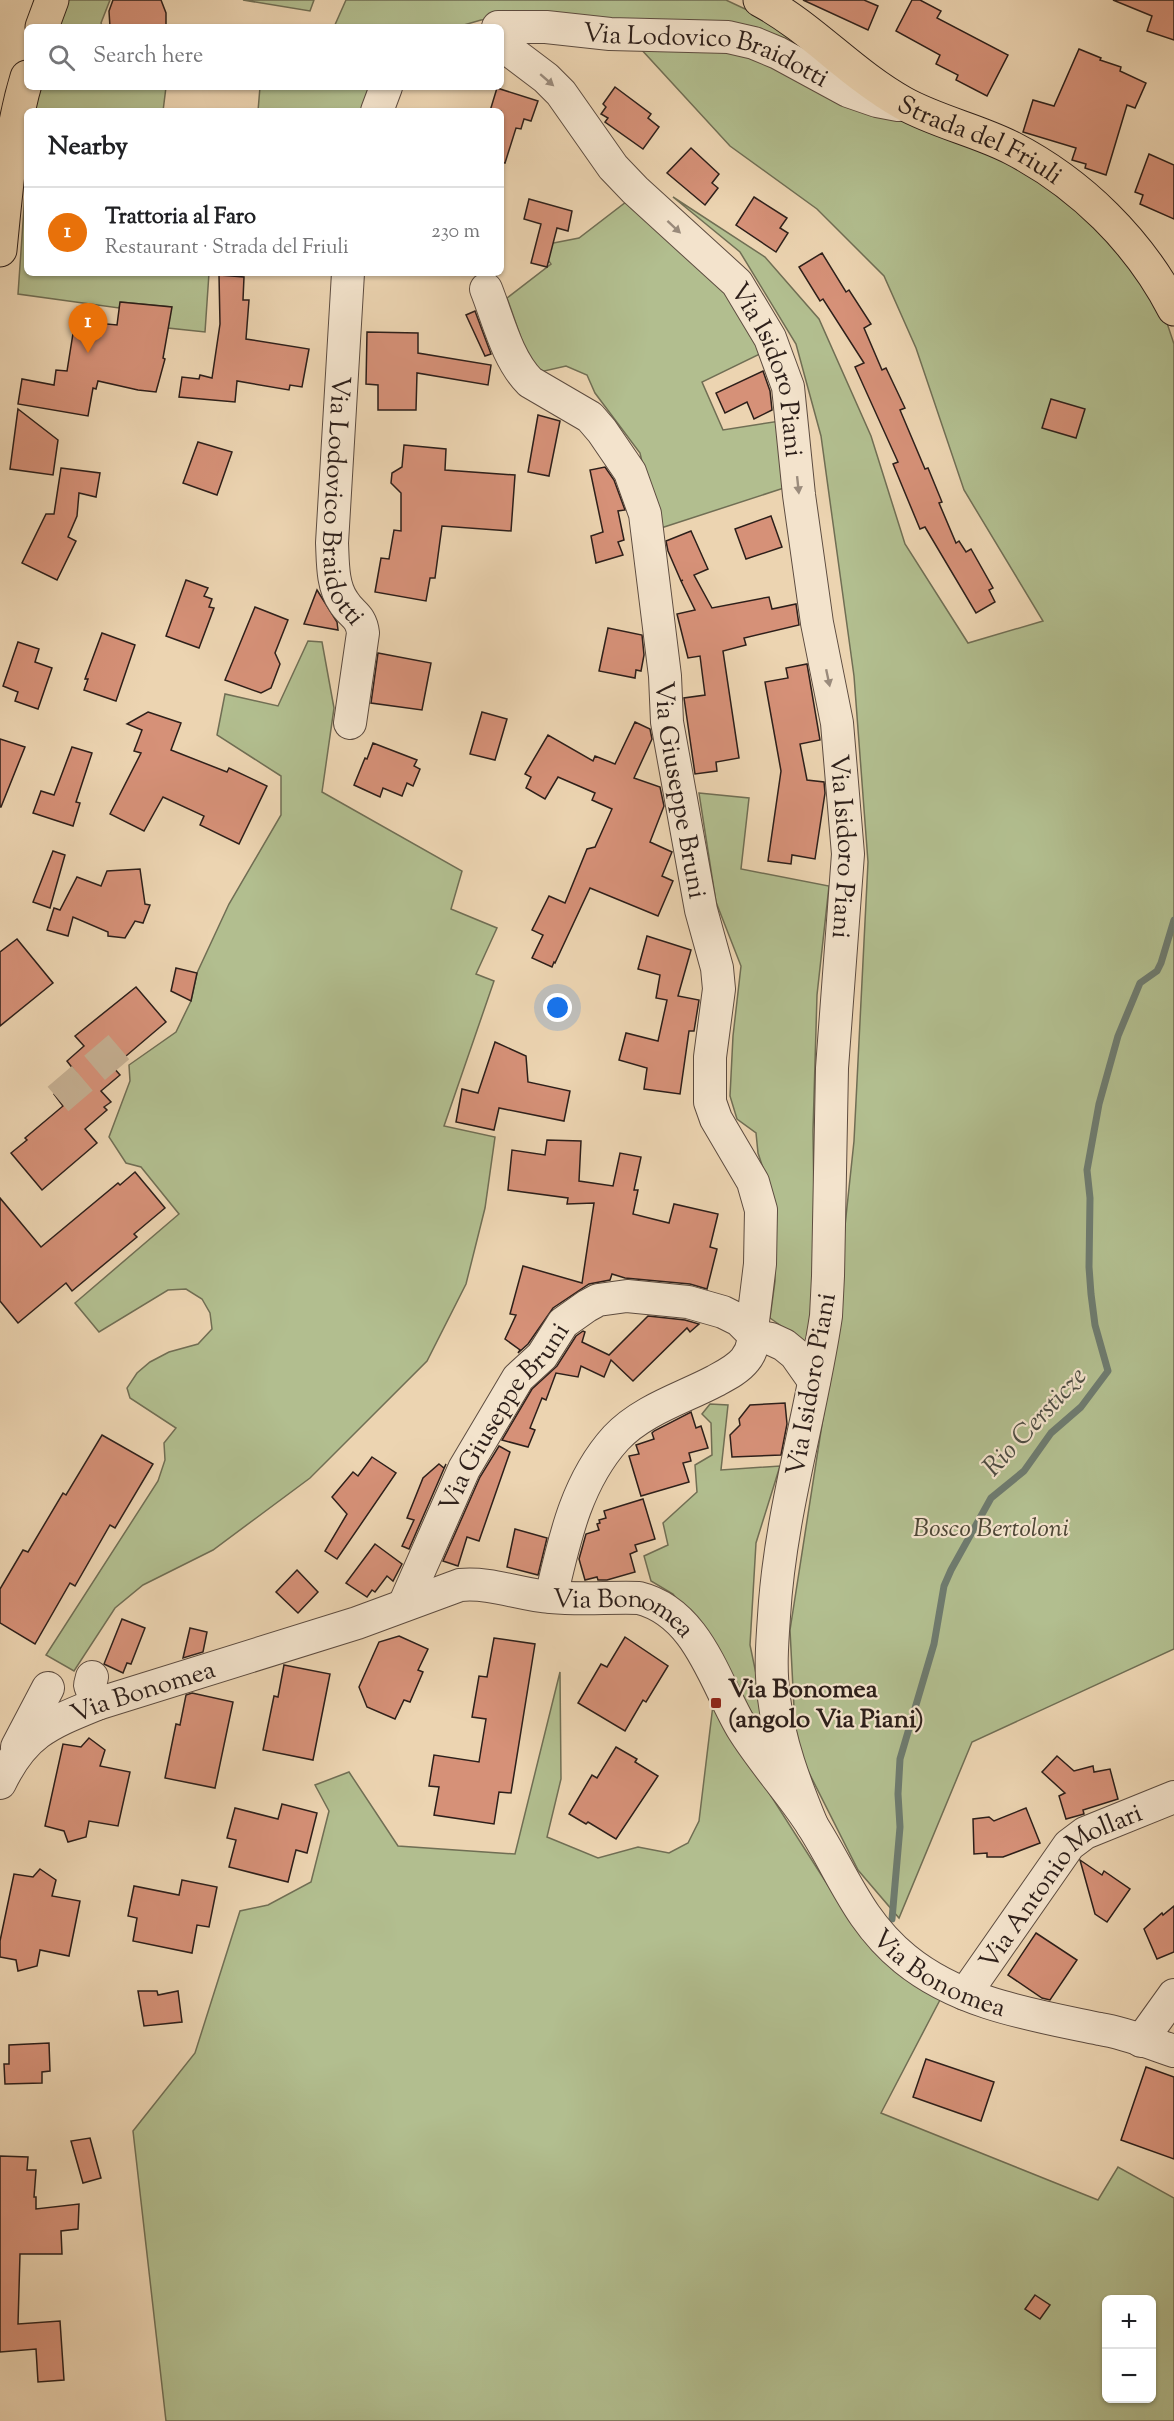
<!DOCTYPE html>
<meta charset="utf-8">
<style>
:root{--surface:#fff;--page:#f2f2f2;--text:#202124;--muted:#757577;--line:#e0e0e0;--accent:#b45309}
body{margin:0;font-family:"Sorts Mill Goudy",serif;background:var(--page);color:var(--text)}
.controls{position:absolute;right:18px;bottom:18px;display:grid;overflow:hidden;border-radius:9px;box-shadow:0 2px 4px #0004}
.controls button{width:54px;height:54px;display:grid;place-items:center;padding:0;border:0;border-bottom:2px solid var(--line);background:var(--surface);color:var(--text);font:30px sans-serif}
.you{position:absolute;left:558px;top:1008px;width:21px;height:21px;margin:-15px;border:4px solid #fff;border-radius:50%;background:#1a73e8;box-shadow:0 0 0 9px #1a73e833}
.badge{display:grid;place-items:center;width:39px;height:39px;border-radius:50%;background:var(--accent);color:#fff;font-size:20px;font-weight:700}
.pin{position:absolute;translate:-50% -50px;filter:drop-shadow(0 2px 3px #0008)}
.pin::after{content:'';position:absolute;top:32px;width:21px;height:18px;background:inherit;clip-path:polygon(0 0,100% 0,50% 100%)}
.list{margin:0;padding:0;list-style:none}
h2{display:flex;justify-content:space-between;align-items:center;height:78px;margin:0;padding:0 24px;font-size:26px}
h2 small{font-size:20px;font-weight:400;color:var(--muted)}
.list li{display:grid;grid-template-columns:39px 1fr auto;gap:18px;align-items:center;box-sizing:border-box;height:90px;padding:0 24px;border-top:2px solid var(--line)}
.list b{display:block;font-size:22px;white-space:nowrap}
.list p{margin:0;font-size:20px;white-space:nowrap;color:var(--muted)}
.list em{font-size:20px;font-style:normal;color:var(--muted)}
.icon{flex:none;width:33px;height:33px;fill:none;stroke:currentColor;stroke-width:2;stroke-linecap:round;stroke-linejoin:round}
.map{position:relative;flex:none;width:1174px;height:2421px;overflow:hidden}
.search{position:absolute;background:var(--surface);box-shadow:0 2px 4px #0004;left:24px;top:24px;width:480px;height:66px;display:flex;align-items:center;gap:15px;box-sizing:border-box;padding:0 21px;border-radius:9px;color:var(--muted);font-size:22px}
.panel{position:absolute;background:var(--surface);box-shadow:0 2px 4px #0004;left:24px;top:108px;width:480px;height:168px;border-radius:9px}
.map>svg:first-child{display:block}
</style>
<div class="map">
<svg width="1174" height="2421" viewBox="0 0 1174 2421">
<rect width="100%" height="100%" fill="#ecd4b1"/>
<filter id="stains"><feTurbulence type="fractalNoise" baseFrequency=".00333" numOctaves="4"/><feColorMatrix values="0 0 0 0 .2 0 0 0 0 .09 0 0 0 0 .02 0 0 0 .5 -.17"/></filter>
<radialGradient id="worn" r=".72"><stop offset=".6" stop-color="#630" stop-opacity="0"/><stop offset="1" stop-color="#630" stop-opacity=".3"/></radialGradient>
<!-- green -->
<g fill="#b2be8f" stroke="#706e54" stroke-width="1.5" fill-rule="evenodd">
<polygon points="65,0 110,0 101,23 103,27 55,27"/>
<polygon points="243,0 314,0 310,11"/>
<polygon points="346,0 726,0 777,24 829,60 809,59 531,16 481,20 457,27 334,27"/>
<polygon points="640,48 742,51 982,147 1066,196 1140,274 1165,317 1174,344 1174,1649 972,1742 899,1918 858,1870 796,1747 790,1630 828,1386 854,1141 868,862 854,676 821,436 796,344 740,252 673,197 765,257 819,319 871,436 905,544 968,643 1043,621 964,490 916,348 884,276 817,209 730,146"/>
<polygon points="39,87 166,87 163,111 33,111"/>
<polygon points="260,87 376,87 367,111 258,111"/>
<polygon points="27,165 27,273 209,273 205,332 168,328 171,307 121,302 119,308 18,294"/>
<polygon points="626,202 722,288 764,352 702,382 723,430 780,421 784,488 658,529 640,453 595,393 587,375 566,366 540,372 525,349 507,298 551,264 538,246 579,238"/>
<polygon points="308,641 322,642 334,708 322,792 462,871 451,909 497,928 476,974 494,981 444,1126 495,1137 485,1208 466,1284 427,1361 310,1478 213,1550 143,1585 115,1608 74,1671 46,1655 158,1481 165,1460 164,1443 176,1428 130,1398 127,1388 137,1373 150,1362 169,1352 198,1344 212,1329 210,1313 202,1299 186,1289 168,1290 99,1332 75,1303 179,1214 141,1167 126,1163 109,1137 130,1081 129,1065 176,1032 191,1001 197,973 229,904 281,815 281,776 217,735 225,694 278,706"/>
<polygon points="699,793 749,798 741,869 829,886 817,995 813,1131 815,1272 806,1352 791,1333 770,1318 775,1281 773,1198 758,1153 756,1133 737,1119 730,1096 733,1036 741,966 716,902"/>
<polygon points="710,1404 728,1405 721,1470 780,1466 756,1543 750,1645 770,1741 741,1696 713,1644 673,1594 651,1581 644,1556 668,1545 663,1523 697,1492 695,1465 712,1455 711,1423 702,1414"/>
<path d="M560,1672L561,1779L547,1837L598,1858L638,1847L669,1853L688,1843L699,1821L713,1705L836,1898L941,1998L881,2113L1098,2200L1118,2167L1174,2198V2421H166L133,2131L195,2053L240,1911L268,1905L311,1882L329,1811L315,1785L349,1772L398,1846L515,1854ZM1106,2300H1152V2398H1106Z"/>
</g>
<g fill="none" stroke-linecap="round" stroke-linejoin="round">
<!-- stream -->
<polyline stroke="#6e7b6f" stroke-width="7" points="892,1919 900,1827 898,1794 900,1759 934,1644 944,1586 951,1570 991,1498 1024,1471 1051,1433 1081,1407 1108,1371 1095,1325 1091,1294 1089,1267 1090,1198 1087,1170 1099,1104 1118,1036 1140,983 1157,971 1161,963 1174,920"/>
</g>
<!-- building -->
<g fill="#d69178" stroke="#2d1f1a" stroke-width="1.5">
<polygon points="113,0 161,0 166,13 166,27 110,27 109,11"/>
<polygon points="803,0 864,0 878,6 868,30"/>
<polygon points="912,0 920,0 941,11 937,18 1008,55 987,96 956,80 958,75 936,64 940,55 896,31"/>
<polygon points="1113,0 1174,0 1174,40 1147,31 1152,16"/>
<polygon points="1079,49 1101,58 1100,60 1121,67 1120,71 1146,83 1135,108 1127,105 1106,175 1085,168 1086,164 1072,160 1076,148 1023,132 1033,100 1054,106"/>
<polygon points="615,87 651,114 648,118 659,127 643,149 605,122 608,118 601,114 606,107 603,104"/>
<polygon points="497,88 538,101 531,121 524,119 521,129 516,128 505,163 501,162 501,111 490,111"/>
<polygon points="691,148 719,174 712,183 718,188 705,205 667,173"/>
<polygon points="1149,154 1174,165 1174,219 1140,204 1143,195 1135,192"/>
<polygon points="754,197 787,218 780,228 788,233 776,252 736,225"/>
<polygon points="529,199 572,211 568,231 557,228 547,267 531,263 541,224 524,219"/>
<polygon points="822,253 846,292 849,290 871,324 864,328 882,370 886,368 905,408 900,410 925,469 928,468 942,502 939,503 956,543 959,541 966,552 971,549 993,588 989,590 995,602 976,613 925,527 920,529 893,464 898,462 855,367 864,363 823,299 820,301 799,267"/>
<polygon points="219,275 244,277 243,300 249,300 246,339 309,349 302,387 290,385 289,390 237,381 235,402 179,397 182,377 199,379 200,375 212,378 220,324"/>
<polygon points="120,302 172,307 163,358 165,359 156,392 138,390 98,381 96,389 93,388 88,416 18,404 22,379 54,385 56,370 67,371 75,321 117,325"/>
<polygon points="475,311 491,354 485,356 466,315"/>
<polygon points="367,332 418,333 418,353 491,365 488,385 417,373 416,410 378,410 378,385 366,384"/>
<polygon points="763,371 770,391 772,410 754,419 747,402 725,413 716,393"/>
<polygon points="1051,399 1085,409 1076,438 1042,428"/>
<polygon points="18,409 58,440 53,475 10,469"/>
<polygon points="538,415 560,421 549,476 528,472"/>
<polygon points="198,442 232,452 217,495 183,483"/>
<polygon points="404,445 446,449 445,470 515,475 511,531 442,526 435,578 430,578 426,601 375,592 381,558 389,559 394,530 401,531 401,493 391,483 392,473 402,467"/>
<polygon points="605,467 614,480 625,510 618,511 624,540 618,542 623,555 596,563 591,536 603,532 590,470"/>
<polygon points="61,468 100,473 96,497 79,493 77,516 68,537 76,541 57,580 22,563 46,514 54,514"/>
<polygon points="771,516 782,547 746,559 735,529"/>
<polygon points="691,531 708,569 694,575 712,608 769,597 772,609 796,604 799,625 744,638 746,645 723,651 739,758 716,762 717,771 695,774 684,698 705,695 700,656 688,658 677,614 695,610 681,581 683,580 681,581 668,551 666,541"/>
<polygon points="186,580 208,588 204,596 212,599 209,607 214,608 199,648 166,636"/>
<polygon points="317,590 337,622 338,630 304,624"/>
<polygon points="255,607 288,620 275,653 280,664 271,688 261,693 225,680"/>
<polygon points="608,628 642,635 644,655 641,671 636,670 635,678 599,671"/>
<polygon points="102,633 135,645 116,701 84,690 88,679 85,679"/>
<polygon points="18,642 39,649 35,662 52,668 38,709 15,701 18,692 3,686"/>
<polygon points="378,653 431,663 422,710 371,703"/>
<polygon points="807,664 820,740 800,744 807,780 824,782 825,793 815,859 792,855 791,864 768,861 781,771 765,682 788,678 786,668"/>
<polygon points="148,712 181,723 171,750 227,772 229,768 267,786 239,844 200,825 204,816 163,797 144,831 110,814 141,753 134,751 142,730 127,724"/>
<polygon points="482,712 507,719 495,760 470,754"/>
<polygon points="635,722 650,729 652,739 634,778 660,787 664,806 650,842 672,852 662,876 673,881 658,916 590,888 555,963 554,962 552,967 532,958 543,935 532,930 549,896 565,903 587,849 595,847 612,809 592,800 595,793 558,777 545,799 526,788 531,777 525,774 548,735 593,761 595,756 615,764"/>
<polygon points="0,739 25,747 1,807 0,807"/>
<polygon points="373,743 417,760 414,766 420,769 413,786 407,783 402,796 383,788 380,797 354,785 365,758 367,759"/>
<polygon points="72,747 92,753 76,802 80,803 73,826 33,813 41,791 54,795"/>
<polygon points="53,851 65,855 50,908 33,902"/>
<polygon points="140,869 145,904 150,905 143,923 135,921 125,938 108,936 108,932 73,917 68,936 47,930 54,908 60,910 77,877 101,886 107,871"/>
<polygon points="647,936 691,950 678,996 699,1000 694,1031 689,1031 680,1094 644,1089 647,1068 619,1060 626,1033 658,1041 667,1000 656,998 660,975 638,969"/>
<polygon points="17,939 53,983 0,1026 0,952"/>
<polygon points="176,968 197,973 191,1001 171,991"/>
<polygon points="136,987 166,1022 113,1067 120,1075 101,1091 111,1102 104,1107 107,1110 85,1129 97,1143 42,1190 11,1153 27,1140 25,1138 63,1106 54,1094 77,1074 67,1061 84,1046 75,1036"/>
<polygon points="495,1042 526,1056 528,1082 570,1091 564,1121 499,1108 494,1130 456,1122 462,1089 478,1093"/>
<polygon points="547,1140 581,1141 579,1181 613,1186 620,1153 641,1157 634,1190 638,1190 633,1214 669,1223 674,1204 718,1214 710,1247 717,1249 707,1289 690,1284 625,1278 612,1274 610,1280 589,1284 553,1308 528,1344 518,1353 520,1350 505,1339 516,1315 510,1314 523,1266 582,1283 594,1203 567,1204 568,1198 508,1190 512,1150 545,1155"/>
<polygon points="135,1172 165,1208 134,1234 137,1237 72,1291 66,1283 18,1323 0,1301 0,1198 41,1247 118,1183 120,1185"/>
<polygon points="648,1316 685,1320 699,1324 690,1332 687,1328 633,1381 611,1360 604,1377 581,1366 578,1377 556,1373 546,1400 542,1398 530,1428 535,1430 528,1447 502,1440 532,1389 557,1366 576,1336 583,1331 585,1332 582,1342 609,1355"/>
<polygon points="785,1403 787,1424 781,1455 732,1457 730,1435 740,1425 739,1419 750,1405"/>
<polygon points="691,1412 696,1428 701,1426 708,1448 689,1453 691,1461 683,1463 689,1482 641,1496 629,1456 639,1454 636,1445 654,1439 652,1433 654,1431"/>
<polygon points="102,1435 153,1464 115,1528 110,1525 75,1586 70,1583 35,1644 0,1623 0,1589 23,1550 28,1552 63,1493 66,1495"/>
<polygon points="499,1446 510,1452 479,1541 467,1537 458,1566 443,1561 480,1477"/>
<polygon points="372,1457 396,1473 337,1559 325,1551 347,1514 332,1497 353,1472 358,1476"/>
<polygon points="439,1464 444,1468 446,1464 409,1549 402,1546 414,1520 407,1518 423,1478"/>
<polygon points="643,1499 655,1539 635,1545 637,1551 630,1554 635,1572 607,1580 598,1580 597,1577 585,1580 579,1559 586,1534 599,1530 597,1524 600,1523 599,1520 606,1518 604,1511"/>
<polygon points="515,1529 547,1538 538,1575 507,1567"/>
<polygon points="375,1544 402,1564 393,1581 387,1576 375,1592 372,1590 367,1597 346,1583"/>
<polygon points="297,1570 318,1592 298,1613 276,1592"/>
<polygon points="122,1619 145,1628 131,1664 127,1663 123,1673 104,1664"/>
<polygon points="190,1628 207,1632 203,1652 183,1658"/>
<polygon points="399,1636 428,1649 418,1670 423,1672 410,1702 404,1700 395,1719 367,1707 359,1687 379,1642"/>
<polygon points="625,1637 668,1666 646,1702 643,1700 625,1731 578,1703 601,1664 607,1667"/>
<polygon points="494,1638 535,1644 511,1793 499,1792 494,1824 434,1815 439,1787 429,1786 434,1755 479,1762 486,1719 472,1717 479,1676 487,1677"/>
<polygon points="284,1665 330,1674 313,1760 263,1750 274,1696 278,1697"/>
<polygon points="192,1693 233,1702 215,1788 165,1778 176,1724 180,1725 186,1695"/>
<polygon points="89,1738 105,1750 100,1766 130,1772 118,1826 89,1821 86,1837 68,1842 64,1831 45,1826 63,1744 81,1747"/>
<polygon points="616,1747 637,1759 635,1762 658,1776 616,1839 588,1822 586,1824 569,1814 592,1775 597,1778"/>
<polygon points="1057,1756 1074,1771 1093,1766 1094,1772 1110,1769 1118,1799 1083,1810 1084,1814 1066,1819 1059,1796 1065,1793 1042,1772"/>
<polygon points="282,1804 317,1813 307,1853 296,1850 288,1882 229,1867 236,1840 227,1838 235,1808 278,1819"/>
<polygon points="1026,1808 1040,1843 1003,1857 987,1857 987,1853 974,1854 973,1819 989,1817 994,1821"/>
<polygon points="1080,1860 1102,1875 1104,1871 1130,1889 1107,1922 1095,1914"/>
<polygon points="40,1869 56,1880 52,1896 80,1901 69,1956 40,1950 37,1966 18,1971 16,1960 0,1957 0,1941 14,1874 33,1877"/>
<polygon points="182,1880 217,1887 209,1927 197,1925 192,1953 133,1941 137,1918 128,1916 134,1886 179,1895"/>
<polygon points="1174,1906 1174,1952 1157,1959 1144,1929 1162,1913 1163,1915"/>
<polygon points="1036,1933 1077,1960 1050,2000 1042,1998 1008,1975"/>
<polygon points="138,1991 157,1991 158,1995 178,1991 182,2022 144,2026"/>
<polygon points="49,2043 50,2071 42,2072 42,2083 5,2084 4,2064 9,2064 9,2045"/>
<polygon points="926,2059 994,2082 981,2121 913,2097"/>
<polygon points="1146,2067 1174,2077 1174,2159 1121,2140"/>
<polygon points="90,2138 101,2178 83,2183 71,2141"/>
<polygon points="0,2156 28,2157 27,2170 36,2170 34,2197 36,2197 36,2209 79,2204 78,2229 61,2231 62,2254 20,2254 18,2324 60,2321 64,2380 38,2382 36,2349 0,2352"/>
<polygon points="1035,2295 1050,2305 1040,2319 1025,2309"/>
</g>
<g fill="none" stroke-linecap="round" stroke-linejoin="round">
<!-- minor-tunnel -->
<polyline stroke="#c6b093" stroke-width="32" stroke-dasharray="32 16" stroke-linecap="butt" points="58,1099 126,1041"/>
<!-- minor casing -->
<g stroke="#5d4c40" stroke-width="34">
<g id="minor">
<path id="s1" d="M498,27H546L610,34L728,37L754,43L778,53L848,91L877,101L898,105L904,104"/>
<path id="s2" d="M501,44L546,78L561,93L613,167L635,190L737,283L770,338L788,387L799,495L817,623L837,723L848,854L832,1068L828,1276L826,1316C811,1417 780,1514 774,1616C772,1644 770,1671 774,1698C779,1742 795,1784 812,1825"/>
<polyline points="377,111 386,87"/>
<path id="s3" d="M348,273L332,543C333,562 332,585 343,601C351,615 361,615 363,633L350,723"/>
<path id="s4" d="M486,289C498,319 507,359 530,382L590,417L602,431L630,472L645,514L665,676L667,722L701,910L717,968L719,989L710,1057V1102L716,1119L753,1182L761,1210L760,1264L753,1321C754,1335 755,1348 745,1360C738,1369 726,1375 715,1381C683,1398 642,1410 616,1438C576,1482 564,1541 551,1597"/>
<path id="s5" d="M404,1605L464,1469L518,1378L542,1356L563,1323L587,1306L598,1300L627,1296L688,1302L723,1312L739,1320L755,1336L771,1339L784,1345L795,1354L814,1381"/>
<polyline points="92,1677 90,1685 97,1704"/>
<polyline points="17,1747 48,1688"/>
<path id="s6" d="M0,1783C24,1733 48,1724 97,1704L357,1623L460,1585C492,1582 520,1595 551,1597C580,1600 610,1597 639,1598C699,1613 715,1684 743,1730C763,1762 789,1790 810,1822C842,1871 857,1920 905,1959C960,2004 1033,2015 1100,2029C1125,2033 1150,2043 1174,2051"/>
<path id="s7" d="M965,1994L1069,1845L1085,1833L1174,1797"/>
<polyline points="1141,2041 1174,1995"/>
</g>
</g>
<!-- major casing -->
<g stroke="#2d1f1a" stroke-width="35">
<g id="major">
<path id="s8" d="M760,0C812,28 851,74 903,103C937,122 977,130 1012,148C1080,183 1139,241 1174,309"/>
<polyline points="42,27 52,0"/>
<path d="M0,250C6,192 10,133 27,77"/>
</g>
</g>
<!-- minor -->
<use href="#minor" stroke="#f3e3cc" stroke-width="32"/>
<!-- major -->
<use href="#major" stroke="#ecd4b1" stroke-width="33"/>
</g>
<!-- one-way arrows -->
<defs><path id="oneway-solid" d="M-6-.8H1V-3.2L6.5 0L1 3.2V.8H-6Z" transform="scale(1.5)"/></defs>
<g fill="#9a8b7c">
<use href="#oneway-solid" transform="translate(547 80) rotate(41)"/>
<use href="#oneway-solid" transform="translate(674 227) rotate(43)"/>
<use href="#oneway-solid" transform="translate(798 485) rotate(84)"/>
<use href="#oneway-solid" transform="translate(828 678) rotate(78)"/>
</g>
<!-- markers -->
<rect fill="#8f2418" stroke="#f3e3cc" stroke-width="2" x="710" y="1697" width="12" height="12" rx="3"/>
<g text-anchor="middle" stroke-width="4.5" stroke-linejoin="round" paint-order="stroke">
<!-- street labels -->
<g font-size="26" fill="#2d1f1a" stroke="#f3e3cc">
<text dy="9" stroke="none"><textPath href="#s1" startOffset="212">Via Lodovico Braidotti</textPath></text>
<text dy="9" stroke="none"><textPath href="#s8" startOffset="262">Strada del Friuli</textPath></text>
<text dy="9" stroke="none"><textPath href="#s2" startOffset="432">Via Isidoro Piani</textPath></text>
<text dy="9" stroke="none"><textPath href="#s3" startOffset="230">Via Lodovico Braidotti</textPath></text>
<text dy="9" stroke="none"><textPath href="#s4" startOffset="564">Via Giuseppe Bruni</textPath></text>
<text dy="9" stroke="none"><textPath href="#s2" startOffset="918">Via Isidoro Piani</textPath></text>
<text transform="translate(810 1384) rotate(-80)" y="9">Via Isidoro Piani</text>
<text dy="9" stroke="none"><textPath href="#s5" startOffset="214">Via Giuseppe Bruni</textPath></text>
<text dy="9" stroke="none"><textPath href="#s6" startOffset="680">Via Bonomea</textPath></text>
<text dy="9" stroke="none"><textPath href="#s6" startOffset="177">Via Bonomea</textPath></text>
<text dy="9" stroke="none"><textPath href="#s7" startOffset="148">Via Antonio Mollari</textPath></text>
<text dy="9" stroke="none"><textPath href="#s6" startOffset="1184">Via Bonomea</textPath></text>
</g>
<!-- park labels -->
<g font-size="26" font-style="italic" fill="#4e4737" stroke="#f3e3cc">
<text x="991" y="1536">Bosco Bertoloni</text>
</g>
<!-- poi labels -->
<g font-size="26" font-weight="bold" fill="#2d1f1a" stroke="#f3e3cc" text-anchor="start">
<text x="728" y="1697">Via Bonomea<tspan x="728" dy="30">(angolo Via Piani)</tspan></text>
</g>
<!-- water labels -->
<g font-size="27" font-style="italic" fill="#4e4d44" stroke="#f3e3cc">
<text transform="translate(1034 1421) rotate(-47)" y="9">Rio Cersticze</text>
</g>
</g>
<rect width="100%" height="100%" filter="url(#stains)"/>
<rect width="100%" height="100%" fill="url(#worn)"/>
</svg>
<div class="controls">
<button>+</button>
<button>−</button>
</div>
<div class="you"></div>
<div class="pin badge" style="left:88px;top:353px;background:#e8710a">1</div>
<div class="search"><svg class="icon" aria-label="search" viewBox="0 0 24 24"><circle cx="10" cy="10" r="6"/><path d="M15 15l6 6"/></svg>Search here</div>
<section class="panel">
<h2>Nearby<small></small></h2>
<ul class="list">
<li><span class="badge" style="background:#e8710a">1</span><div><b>Trattoria al Faro</b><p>Restaurant · Strada del Friuli</p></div><em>230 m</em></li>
</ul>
</section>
</div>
